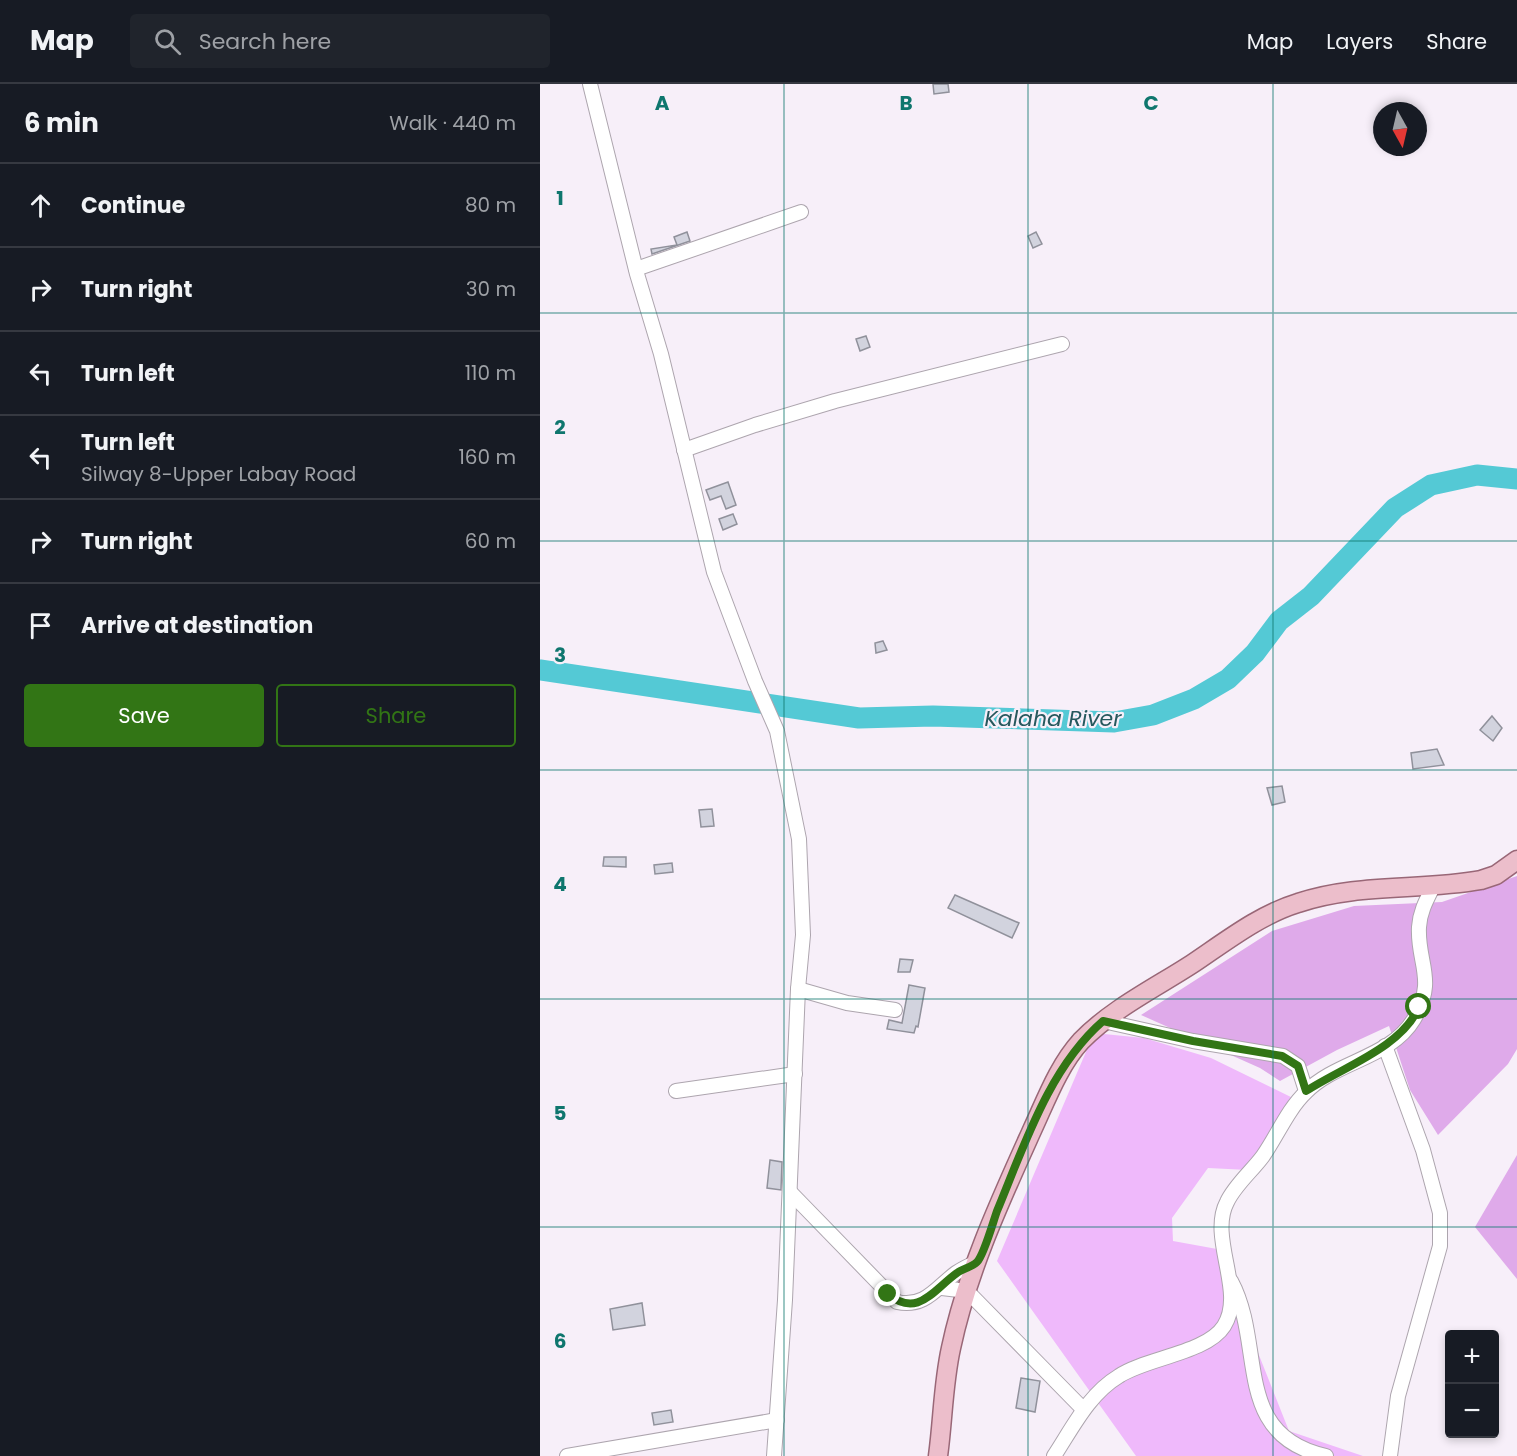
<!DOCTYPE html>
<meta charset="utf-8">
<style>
:root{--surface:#171b24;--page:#20242c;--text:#f1f3f6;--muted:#9ea1a6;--line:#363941;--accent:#327515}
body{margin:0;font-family:Poppins,sans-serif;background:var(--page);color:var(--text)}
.controls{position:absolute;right:18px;bottom:18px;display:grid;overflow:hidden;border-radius:6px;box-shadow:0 3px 9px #0003}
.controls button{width:54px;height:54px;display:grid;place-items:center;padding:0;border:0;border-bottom:2px solid var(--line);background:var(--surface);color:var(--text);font:30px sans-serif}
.compass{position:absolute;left:833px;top:18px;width:54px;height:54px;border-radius:50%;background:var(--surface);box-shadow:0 3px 9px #0003;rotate:172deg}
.stop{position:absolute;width:18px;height:18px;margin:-14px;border:4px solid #327515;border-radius:50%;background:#fff}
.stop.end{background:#327515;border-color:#fff;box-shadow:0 2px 6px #0008}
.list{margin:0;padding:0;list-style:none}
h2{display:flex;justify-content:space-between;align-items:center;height:78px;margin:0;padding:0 24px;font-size:26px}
h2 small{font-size:20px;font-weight:400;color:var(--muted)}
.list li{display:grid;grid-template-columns:39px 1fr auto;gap:18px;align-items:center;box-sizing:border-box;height:84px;padding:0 24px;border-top:2px solid var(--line)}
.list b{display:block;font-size:22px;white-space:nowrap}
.list p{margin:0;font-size:20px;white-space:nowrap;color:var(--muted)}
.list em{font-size:20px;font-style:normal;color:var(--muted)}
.actions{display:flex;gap:12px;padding:18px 24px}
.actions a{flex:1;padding:14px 0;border:2px solid var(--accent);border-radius:6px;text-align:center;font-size:21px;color:var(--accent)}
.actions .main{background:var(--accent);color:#fff}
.icon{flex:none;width:33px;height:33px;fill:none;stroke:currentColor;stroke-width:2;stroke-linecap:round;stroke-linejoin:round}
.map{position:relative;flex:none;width:977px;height:1372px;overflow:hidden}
header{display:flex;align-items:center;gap:36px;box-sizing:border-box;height:84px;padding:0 30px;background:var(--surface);border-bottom:2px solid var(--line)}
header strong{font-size:28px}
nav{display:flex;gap:33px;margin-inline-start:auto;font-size:21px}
.search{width:420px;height:54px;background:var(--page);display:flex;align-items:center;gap:15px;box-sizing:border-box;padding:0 21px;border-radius:6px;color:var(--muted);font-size:22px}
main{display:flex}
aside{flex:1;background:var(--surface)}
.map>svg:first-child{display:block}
</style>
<header>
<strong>Map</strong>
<div class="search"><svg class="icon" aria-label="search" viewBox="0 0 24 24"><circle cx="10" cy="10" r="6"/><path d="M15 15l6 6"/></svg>Search here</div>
<nav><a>Map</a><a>Layers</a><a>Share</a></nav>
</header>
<main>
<aside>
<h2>6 min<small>Walk · 440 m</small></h2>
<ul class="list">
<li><svg class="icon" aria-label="ahead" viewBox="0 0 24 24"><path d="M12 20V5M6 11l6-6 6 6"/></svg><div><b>Continue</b></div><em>80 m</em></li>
<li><svg class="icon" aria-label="right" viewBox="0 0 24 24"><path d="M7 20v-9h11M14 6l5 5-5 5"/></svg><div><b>Turn right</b></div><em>30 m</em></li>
<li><svg class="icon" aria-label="left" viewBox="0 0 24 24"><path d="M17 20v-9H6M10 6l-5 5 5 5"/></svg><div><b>Turn left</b></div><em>110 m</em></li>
<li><svg class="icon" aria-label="left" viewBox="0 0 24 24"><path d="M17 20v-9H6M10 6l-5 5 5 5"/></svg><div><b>Turn left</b><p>Silway 8-Upper Labay Road</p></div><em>160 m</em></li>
<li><svg class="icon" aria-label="right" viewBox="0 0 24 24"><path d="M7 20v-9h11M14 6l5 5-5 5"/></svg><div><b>Turn right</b></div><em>60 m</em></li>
<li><svg class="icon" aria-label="arrive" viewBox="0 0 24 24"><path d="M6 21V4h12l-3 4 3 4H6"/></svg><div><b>Arrive at destination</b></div></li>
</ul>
<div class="actions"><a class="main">Save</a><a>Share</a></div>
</aside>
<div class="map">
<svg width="977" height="1372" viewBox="0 0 977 1372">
<rect width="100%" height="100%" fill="#f7eff9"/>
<!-- green -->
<polygon fill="#efb9fb" points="554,949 604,954 671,974 755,1015 708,1086 668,1084 632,1134 633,1157 677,1165 749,1347 823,1372 596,1372 457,1177"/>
<!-- forest -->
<g fill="#dfaaea">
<polygon points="977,792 977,965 968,980 898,1051 870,1006 849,942 797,966 740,997 720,984 601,931 732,847 814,822 902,818"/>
<polygon points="977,1071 977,1195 935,1143"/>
</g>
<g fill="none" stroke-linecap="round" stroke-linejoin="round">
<!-- river -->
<polyline stroke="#54c9d5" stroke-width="21" points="0,586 319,634 393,632 574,638 613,631 654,615 688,595 715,569 739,537 771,512 855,424 891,401 937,391 977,395"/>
</g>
<!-- building -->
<g fill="#d2d3de" stroke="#90919b" stroke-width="1.5">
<polygon points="393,0 408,0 409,8 394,10"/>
<polygon points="147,148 150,157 112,170 111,165 137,161 134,153"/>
<polygon points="496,148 502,160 493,164 488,152"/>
<polygon points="326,252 330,263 320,267 316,255"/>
<polygon points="188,398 196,421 186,425 181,412 170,416 166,406"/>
<polygon points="193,430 197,440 183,446 179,435"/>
<polygon points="343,557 347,566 336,569 335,559"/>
<polygon points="952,632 962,644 953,657 940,646"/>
<polygon points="897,665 904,681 873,685 871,669"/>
<polygon points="742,702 745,718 732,721 727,704"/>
<polygon points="172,725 174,742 161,743 159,726"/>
<polygon points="64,773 86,773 86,783 63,782"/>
<polygon points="132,779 133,788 115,790 114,781"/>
<polygon points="415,811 479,839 472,854 408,824"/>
<polygon points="360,875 373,876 370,888 358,888"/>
<polygon points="369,901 385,904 378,943 376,942 374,949 347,945 349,936 362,939"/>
<polygon points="230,1076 242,1078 241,1106 227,1104"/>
<polygon points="102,1219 105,1241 73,1246 70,1225"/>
<polygon points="481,1294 500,1297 495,1328 476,1324"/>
<polygon points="131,1326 133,1338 114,1341 112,1329"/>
</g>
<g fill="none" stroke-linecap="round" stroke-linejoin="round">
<!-- minor casing -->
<g stroke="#ada5ae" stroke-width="16">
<g id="minor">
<polyline points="50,0 97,190 121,270 174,488 215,597 237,647 259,755 263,851 258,905 245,1216 234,1372"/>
<polyline points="96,185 261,128"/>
<polyline points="144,366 215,341 295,317 522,260"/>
<polyline points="258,905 307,919 355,926"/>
<polyline points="563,937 653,957 743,972 758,982 766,1007"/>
<polyline points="845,962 883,1066 900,1129 900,1162 858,1312 850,1372"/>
<polyline points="136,1007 255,990"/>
<path d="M251,1109L357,1218C385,1224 396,1204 416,1189C422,1185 430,1181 437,1178"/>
<path d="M691,1197C726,1262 691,1351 786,1372"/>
<polyline points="402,1204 427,1207 543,1325"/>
<polyline points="27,1372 237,1336"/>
<path d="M514,1372C533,1343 549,1310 579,1292C606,1274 667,1269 684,1242C706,1208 668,1154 687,1118C695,1101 712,1087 723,1072C737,1052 748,1025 766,1008C796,977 851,974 874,935C897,895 877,879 879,843C880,827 887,815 894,801"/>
</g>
</g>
<!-- major casing -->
<g stroke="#996777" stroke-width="21">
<path id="major" d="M398,1372C403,1336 403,1300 411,1264C427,1188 461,1115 493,1044C506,1016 519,981 541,957C572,925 615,904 652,880C685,858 719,831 758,819C817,799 880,807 941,796L956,791L977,776"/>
</g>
<!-- minor -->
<use href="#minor" stroke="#fff" stroke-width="14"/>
<!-- major -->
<use href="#major" stroke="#ecbecb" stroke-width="18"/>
</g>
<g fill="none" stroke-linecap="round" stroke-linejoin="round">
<!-- route -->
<path stroke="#327515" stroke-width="8" d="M348,1210C378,1235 394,1205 417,1189C422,1185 432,1183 437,1178C444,1171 453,1138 457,1127C484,1062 509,984 563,937L653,957L742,972L758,982L766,1007C803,983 862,963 879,923"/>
</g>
<!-- grid -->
<path fill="none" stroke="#0f766e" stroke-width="1.5" stroke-opacity="0.55" d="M244,0V1372M488,0V1372M733,0V1372M0,229H977M0,457H977M0,686H977M0,915H977M0,1143H977"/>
<g text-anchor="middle" stroke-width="4.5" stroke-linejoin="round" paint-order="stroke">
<!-- water labels -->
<g font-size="22" font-style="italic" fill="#26585d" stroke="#f7eff9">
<text x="513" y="642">Kalaha River</text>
</g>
</g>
<g font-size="20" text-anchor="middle" font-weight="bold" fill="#0f766e" stroke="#f7eff9" stroke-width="4.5" stroke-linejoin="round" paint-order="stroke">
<text x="122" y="26">A</text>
<text x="366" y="26">B</text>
<text x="611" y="26">C</text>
<text x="20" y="121">1</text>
<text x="20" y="350">2</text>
<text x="20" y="578">3</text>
<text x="20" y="807">4</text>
<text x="20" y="1036">5</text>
<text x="20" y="1264">6</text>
</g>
</svg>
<div class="controls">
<button>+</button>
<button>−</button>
</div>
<svg class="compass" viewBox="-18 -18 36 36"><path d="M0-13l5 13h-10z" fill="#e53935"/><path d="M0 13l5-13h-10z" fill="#9ea1a6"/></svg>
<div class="stop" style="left:879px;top:923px"></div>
<div class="stop end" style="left:348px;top:1210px"></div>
</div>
</main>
